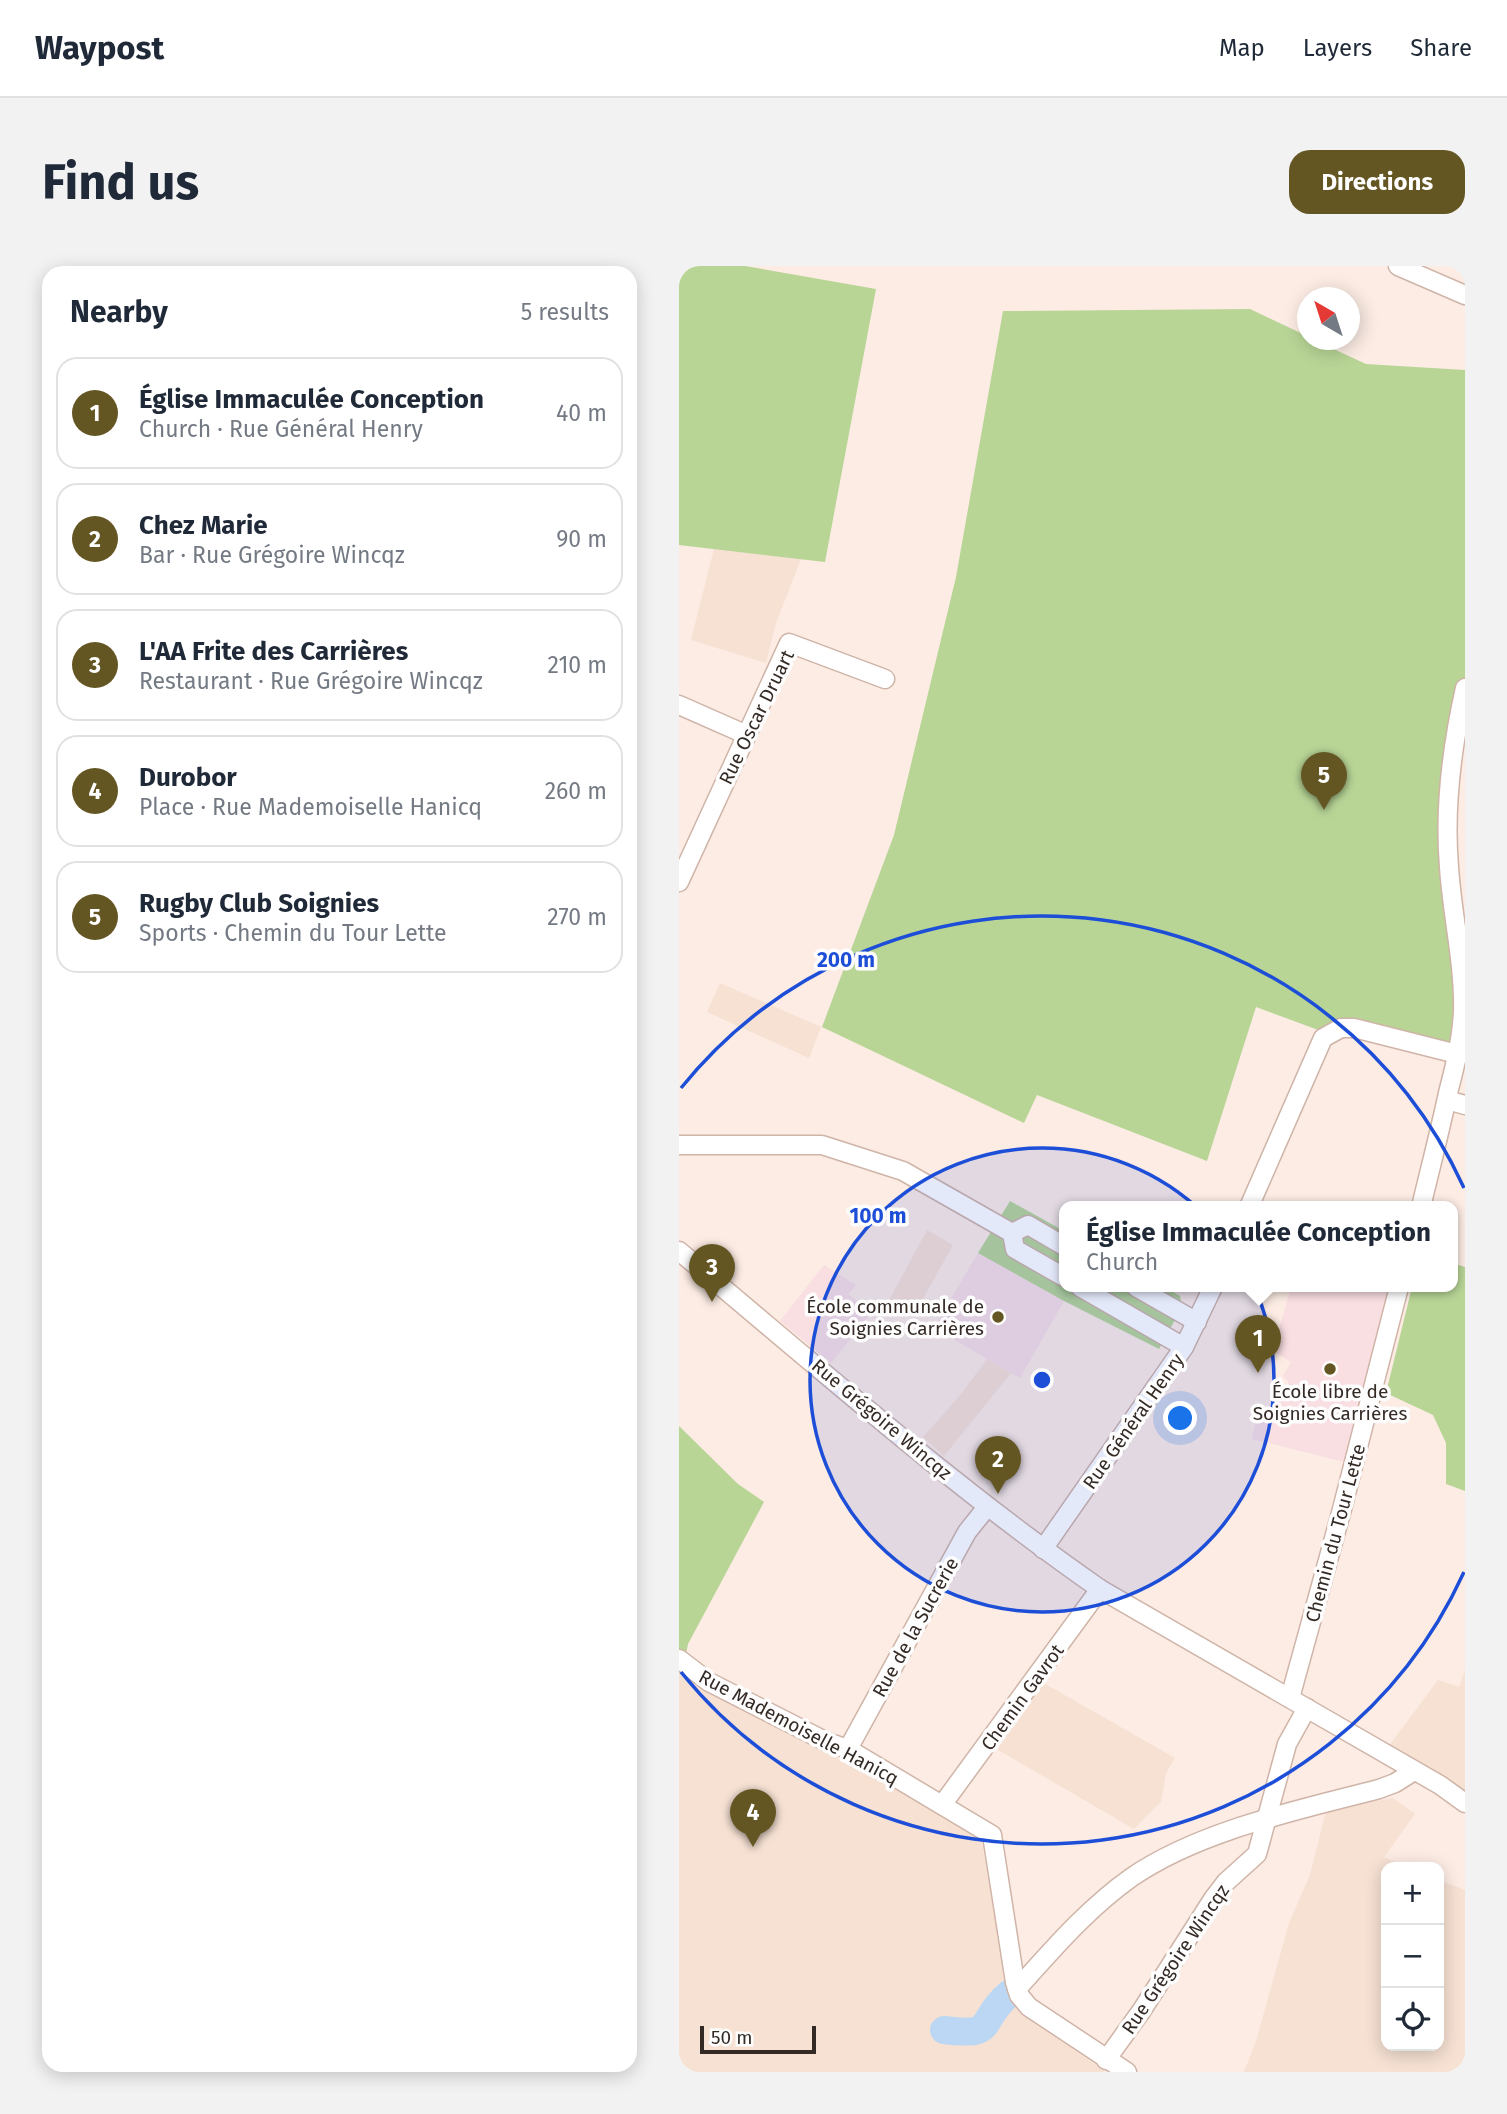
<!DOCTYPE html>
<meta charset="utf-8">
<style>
:root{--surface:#fff;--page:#f2f2f3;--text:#1f2937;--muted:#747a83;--line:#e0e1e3;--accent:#645623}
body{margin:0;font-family:"Fira Sans",sans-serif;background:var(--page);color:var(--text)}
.controls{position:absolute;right:21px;bottom:21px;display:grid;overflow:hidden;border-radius:14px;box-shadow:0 4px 18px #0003}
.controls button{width:63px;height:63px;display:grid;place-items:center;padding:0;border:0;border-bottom:2px solid var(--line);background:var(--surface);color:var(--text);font:35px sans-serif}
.compass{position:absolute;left:618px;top:21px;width:63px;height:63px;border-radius:50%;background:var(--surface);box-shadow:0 4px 18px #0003;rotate:321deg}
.scale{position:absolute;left:21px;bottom:18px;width:116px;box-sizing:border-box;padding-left:7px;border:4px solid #342a25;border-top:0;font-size:19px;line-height:24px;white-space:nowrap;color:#342a25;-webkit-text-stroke:5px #fdfdfd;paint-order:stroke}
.you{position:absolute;left:502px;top:1153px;width:24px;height:24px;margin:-18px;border:5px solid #fff;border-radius:50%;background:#1a73e8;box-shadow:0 0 0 10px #1a73e833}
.badge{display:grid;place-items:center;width:46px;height:46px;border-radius:50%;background:var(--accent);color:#fff;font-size:23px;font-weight:700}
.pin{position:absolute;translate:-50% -58px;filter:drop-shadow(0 2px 4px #0008)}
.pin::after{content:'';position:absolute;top:37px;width:24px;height:21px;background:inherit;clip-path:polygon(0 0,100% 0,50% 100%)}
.popup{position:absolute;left:380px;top:935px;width:399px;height:91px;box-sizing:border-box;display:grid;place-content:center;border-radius:14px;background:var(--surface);filter:drop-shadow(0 2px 5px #0005);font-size:23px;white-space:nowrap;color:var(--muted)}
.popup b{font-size:26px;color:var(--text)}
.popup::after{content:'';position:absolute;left:50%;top:100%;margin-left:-14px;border:14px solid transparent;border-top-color:var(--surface)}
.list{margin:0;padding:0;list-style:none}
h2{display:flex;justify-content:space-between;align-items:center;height:91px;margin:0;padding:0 28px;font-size:30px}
h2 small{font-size:23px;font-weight:400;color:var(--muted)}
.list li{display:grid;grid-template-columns:46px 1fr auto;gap:21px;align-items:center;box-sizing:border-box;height:112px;margin:0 14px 14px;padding:0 14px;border:2px solid var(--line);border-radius:21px}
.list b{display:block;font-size:26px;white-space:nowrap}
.list p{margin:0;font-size:23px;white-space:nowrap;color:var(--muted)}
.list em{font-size:23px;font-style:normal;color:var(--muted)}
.icon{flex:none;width:38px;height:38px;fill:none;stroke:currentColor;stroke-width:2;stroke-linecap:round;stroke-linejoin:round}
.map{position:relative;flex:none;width:786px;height:1806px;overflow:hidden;border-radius:21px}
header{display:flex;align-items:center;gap:42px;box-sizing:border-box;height:98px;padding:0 35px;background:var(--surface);border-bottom:2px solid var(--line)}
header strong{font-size:33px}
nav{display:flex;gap:38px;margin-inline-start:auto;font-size:24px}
.intro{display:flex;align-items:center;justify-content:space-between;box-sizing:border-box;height:168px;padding:0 42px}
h1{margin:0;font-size:49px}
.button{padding:18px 32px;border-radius:21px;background:var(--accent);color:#fff;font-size:24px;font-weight:700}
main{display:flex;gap:42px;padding:0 42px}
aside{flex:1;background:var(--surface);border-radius:21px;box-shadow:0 4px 18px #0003}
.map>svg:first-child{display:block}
</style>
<header>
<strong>Waypost</strong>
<nav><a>Map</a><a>Layers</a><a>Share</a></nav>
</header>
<div class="intro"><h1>Find us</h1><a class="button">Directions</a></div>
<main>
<aside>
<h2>Nearby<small>5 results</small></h2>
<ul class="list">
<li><span class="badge">1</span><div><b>Église Immaculée Conception</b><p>Church · Rue Général Henry</p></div><em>40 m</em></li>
<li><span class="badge">2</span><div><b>Chez Marie</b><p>Bar · Rue Grégoire Wincqz</p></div><em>90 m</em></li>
<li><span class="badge">3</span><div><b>L'AA Frite des Carrières</b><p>Restaurant · Rue Grégoire Wincqz</p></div><em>210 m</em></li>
<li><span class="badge">4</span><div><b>Durobor</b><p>Place · Rue Mademoiselle Hanicq</p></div><em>260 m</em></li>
<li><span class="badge">5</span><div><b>Rugby Club Soignies</b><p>Sports · Chemin du Tour Lette</p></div><em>270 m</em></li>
</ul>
</aside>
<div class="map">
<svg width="786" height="1806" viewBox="0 0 786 1806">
<rect width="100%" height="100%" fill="#fcece4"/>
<!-- industrial -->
<g fill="#f6e1d3">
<polygon points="35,283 122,293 97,357 87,397 12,374"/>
<polygon points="41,717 142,761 130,792 28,746"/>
<polygon points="248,964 274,979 234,1051 209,1036"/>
<polygon points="308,1093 332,1107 265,1190 244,1171 283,1127"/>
<polygon points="0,1393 184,1499 302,1572 332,1737 426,1806 0,1806"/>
<polygon points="786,1404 786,1536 704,1488 759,1414 780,1421"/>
<polygon points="361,1415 496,1492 487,1507 482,1536 455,1563 314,1481"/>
<polygon points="714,1532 736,1548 705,1591 729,1601 707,1601 707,1780 760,1780 760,1614 786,1624 786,1806 565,1806 578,1772 610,1657 631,1609 647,1545"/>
</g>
<!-- education -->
<g fill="#f9dee2">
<polygon points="299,987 385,1035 341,1112 255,1062"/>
<polygon points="145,999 177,1019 169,1028 192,1047 152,1097 101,1055"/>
<polygon points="612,1021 712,1021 669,1197 573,1173 578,1150 592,1145 595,1139 610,1122 609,1115 604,1110 612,1096 592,1084 597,1074"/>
</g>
<!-- green -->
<g fill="#b8d596">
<polygon points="0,0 66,0 197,23 146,296 0,279"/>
<polygon points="571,43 628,70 628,74 635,74 687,98 786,104 786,422 776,480 778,788 679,763 650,768 577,741 528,895 358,829 345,857 143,761 215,569 277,311 324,45"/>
<polygon points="331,935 385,965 385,1021 485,1021 501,1030 503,1041 480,1083 385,1035 299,987"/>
<polygon points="773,997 786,1001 786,1225 767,1218 767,1177 754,1149 707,1127 733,1021 773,1021"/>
<polygon points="0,1160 59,1218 85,1236 9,1378 5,1398 0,1393"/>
</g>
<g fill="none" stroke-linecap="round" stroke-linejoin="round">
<!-- river -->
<path stroke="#bbd7f4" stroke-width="28" d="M265,1764C320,1771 297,1756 330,1728"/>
<!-- minor casing -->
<g stroke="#cfb4a7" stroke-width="21">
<g id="minor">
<polyline points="719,0 786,29"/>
<polyline points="0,439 68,469"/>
<polyline points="0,616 110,377 206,413"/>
<polyline points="768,834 786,839"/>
<polyline points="0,879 143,879 224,905 333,967"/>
<polyline points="570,941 644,772 662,762 675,762 778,788"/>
<path d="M742,941C751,903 761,865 769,827C776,800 783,772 784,744C785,696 773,649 770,601C765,542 773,480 786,422"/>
<polyline points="385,980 349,959 333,967 336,983 385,1011"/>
<path d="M0,985C138,1100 273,1220 421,1323L761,1519L786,1537"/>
<polyline points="401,1021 505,1081"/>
<polyline points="457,1021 518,1056"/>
<polyline points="364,1283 505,1081 534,1021"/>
<polyline points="0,1393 30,1416 148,1476 169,1483 313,1569 336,1716 340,1729 350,1741 448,1806"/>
<polyline points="611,1432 662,1247 720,1021"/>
<polyline points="169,1483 288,1266 308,1241"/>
<polyline points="263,1539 421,1323"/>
<path d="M338,1723C374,1683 409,1642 453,1611C522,1564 620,1544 700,1523L716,1517L735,1505"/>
<polyline points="427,1794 463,1744 534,1633 547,1616 578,1588 608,1478 628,1442"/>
</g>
</g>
<!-- minor -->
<use href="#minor" stroke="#fff" stroke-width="18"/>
</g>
<!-- distance rings -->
<circle cx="363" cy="1114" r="232" fill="#1d4ed8" fill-opacity=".12"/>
<g fill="none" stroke="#1d4ed8" stroke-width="3.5">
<circle cx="363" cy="1114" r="232"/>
<path d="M785 1306A464 464 0 0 1 2 1406M2 822A464 464 0 0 1 785 922"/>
</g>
<!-- markers -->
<g fill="#645623" stroke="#fdfdfd" stroke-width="2.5">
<circle cx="319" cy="1051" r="7"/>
<circle cx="651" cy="1103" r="7"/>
</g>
<g text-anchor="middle" stroke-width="7" stroke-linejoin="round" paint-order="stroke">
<!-- street labels -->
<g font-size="19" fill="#342a25" stroke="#fdfdfd">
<text transform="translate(77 451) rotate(-64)" y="7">Rue Oscar Druart</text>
<text transform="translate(203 1153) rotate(40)" y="7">Rue Grégoire Wincqz</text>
<text transform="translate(454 1155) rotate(-55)" y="7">Rue Général Henry</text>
<text transform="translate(656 1267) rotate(-75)" y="7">Chemin du Tour Lette</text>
<text transform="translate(236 1361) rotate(-61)" y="7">Rue de la Sucrerie</text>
<text transform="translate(343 1431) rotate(-54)" y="7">Chemin Gavrot</text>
<text transform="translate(120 1461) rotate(28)" y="7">Rue Mademoiselle Hanicq</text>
<text transform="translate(496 1693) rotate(-56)" y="7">Rue Grégoire Wincqz</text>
</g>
<!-- poi labels -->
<g font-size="19" fill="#342a25" stroke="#fdfdfd" text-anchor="end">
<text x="305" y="1047">École communale de<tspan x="305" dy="22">Soignies Carrières</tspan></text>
<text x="651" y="1132" text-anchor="middle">École libre de<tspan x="651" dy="22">Soignies Carrières</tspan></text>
</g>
</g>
<circle cx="363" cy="1114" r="10" fill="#1d4ed8" stroke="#fdfdfd" stroke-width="3.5"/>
<g font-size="21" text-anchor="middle" font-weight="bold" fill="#1d4ed8" stroke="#fdfdfd" stroke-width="7" stroke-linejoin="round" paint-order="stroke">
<text x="167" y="701">200 m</text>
<text x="199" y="957">100 m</text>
</g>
</svg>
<div class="controls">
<button>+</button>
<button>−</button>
<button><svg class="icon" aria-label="locate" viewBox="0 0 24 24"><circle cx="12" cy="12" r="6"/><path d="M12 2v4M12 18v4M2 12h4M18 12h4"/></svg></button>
</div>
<svg class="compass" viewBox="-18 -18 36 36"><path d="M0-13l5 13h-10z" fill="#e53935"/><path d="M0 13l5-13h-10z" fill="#747a83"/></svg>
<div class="scale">50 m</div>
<div class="you"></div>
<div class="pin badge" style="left:579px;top:1107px">1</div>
<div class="popup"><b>Église Immaculée Conception</b>Church</div>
<div class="pin badge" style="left:319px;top:1228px">2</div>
<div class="pin badge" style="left:33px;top:1036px">3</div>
<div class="pin badge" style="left:74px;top:1581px">4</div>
<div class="pin badge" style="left:645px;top:544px">5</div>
</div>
</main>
